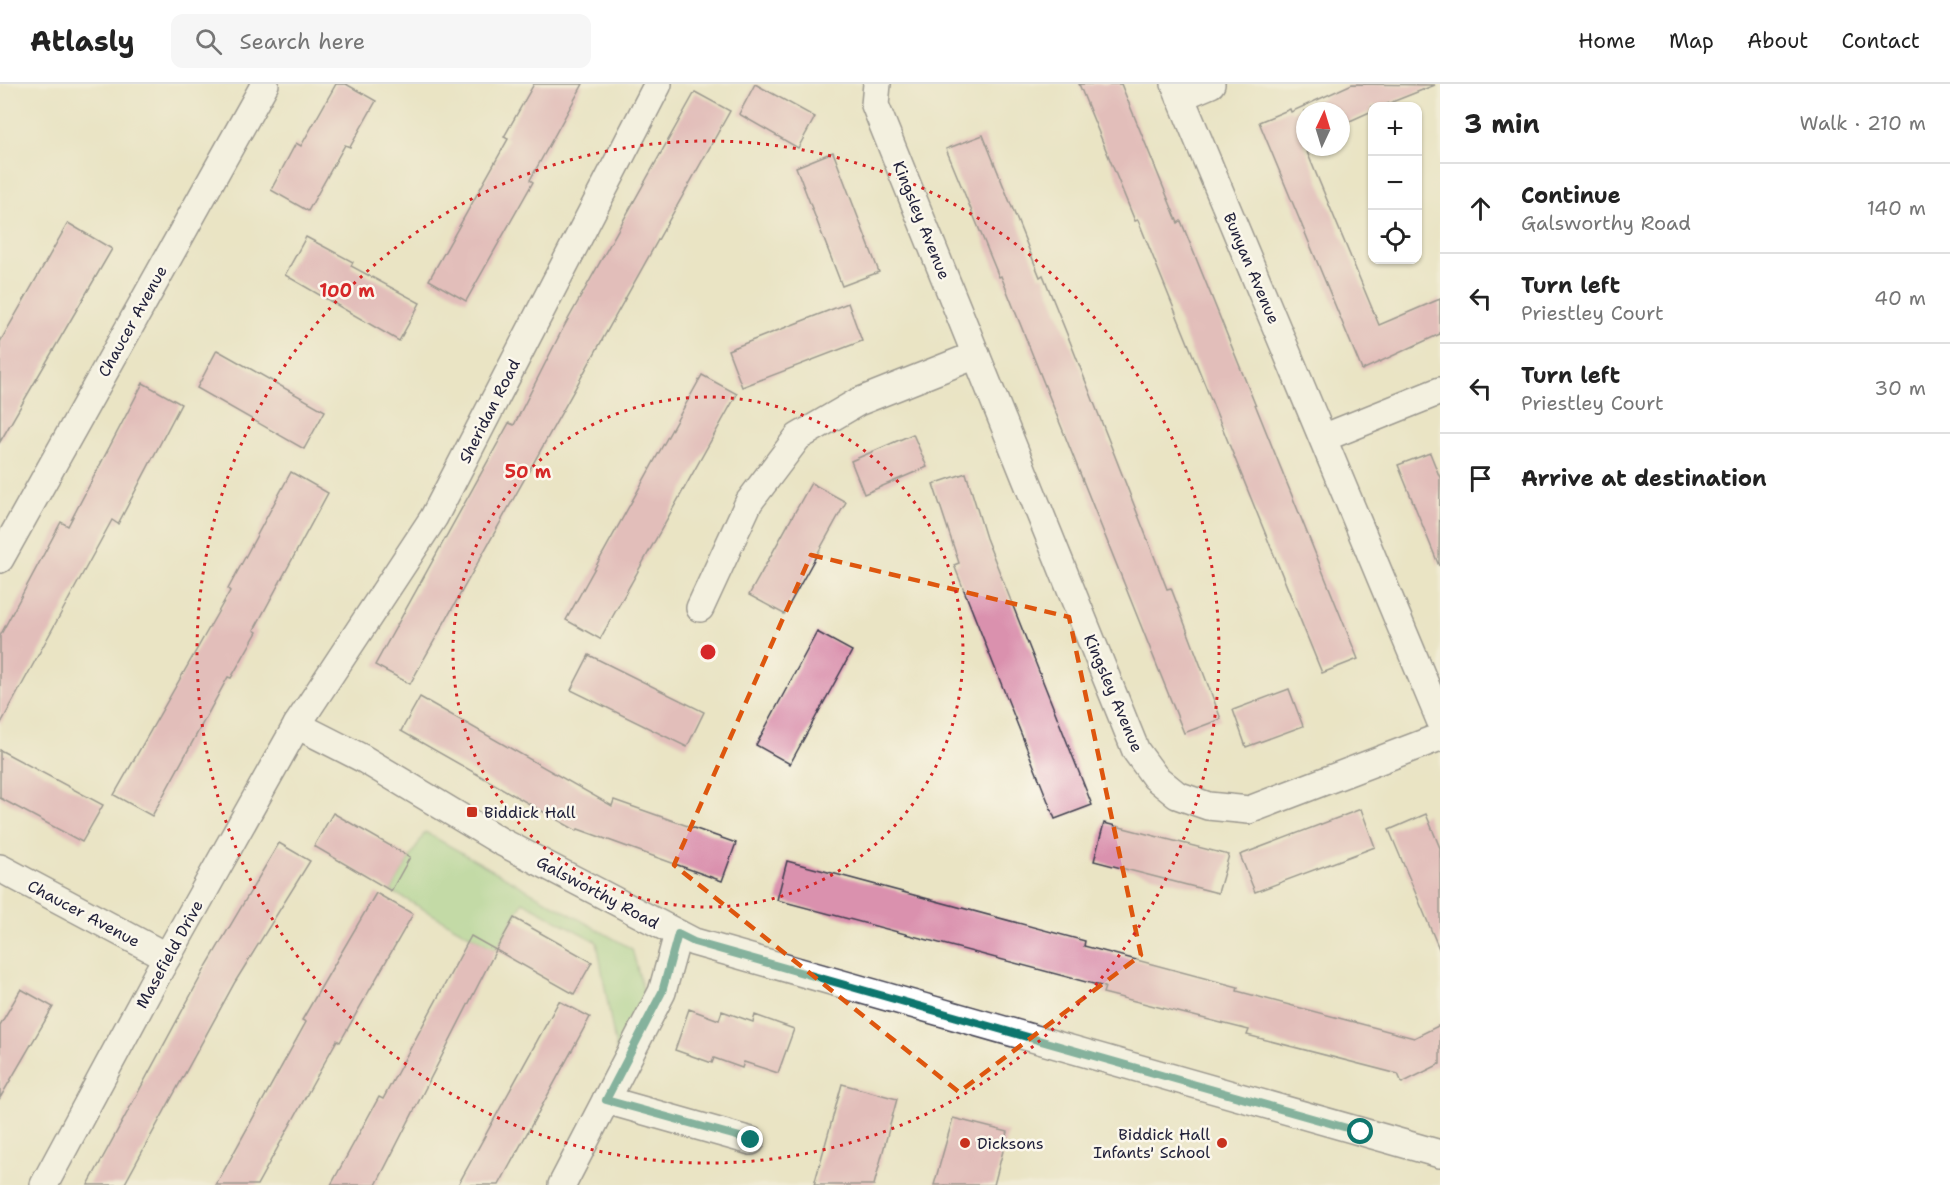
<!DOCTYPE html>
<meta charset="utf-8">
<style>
:root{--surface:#fff;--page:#f6f6f6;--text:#222;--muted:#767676;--line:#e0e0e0}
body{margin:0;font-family:"Shantell Sans",sans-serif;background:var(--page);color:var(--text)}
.controls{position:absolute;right:18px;top:18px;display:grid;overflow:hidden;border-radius:12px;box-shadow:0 2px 4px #0004}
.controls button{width:54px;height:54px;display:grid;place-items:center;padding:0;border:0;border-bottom:2px solid var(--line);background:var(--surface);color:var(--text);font:30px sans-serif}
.compass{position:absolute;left:1296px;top:18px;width:54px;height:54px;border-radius:50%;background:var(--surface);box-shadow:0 2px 4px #0004;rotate:4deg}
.stop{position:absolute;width:18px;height:18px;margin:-14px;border:4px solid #0f766e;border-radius:50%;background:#fff}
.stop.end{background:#0f766e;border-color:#fff;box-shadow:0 2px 6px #0008}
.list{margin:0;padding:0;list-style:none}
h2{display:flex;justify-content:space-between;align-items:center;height:78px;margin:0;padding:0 24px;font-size:26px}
h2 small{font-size:20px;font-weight:400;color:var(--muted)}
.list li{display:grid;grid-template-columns:39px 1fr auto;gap:18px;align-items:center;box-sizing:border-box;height:90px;padding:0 24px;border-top:2px solid var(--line)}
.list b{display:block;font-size:22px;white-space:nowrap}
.list p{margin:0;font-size:20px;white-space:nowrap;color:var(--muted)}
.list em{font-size:20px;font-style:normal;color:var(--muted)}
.icon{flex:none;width:33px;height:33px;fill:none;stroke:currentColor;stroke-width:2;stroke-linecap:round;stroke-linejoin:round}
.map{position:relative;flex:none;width:1440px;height:1101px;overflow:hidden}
header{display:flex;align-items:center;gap:36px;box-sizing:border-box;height:84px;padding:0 30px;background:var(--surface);border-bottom:2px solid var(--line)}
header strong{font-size:28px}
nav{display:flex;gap:33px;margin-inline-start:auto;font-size:21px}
.search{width:420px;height:54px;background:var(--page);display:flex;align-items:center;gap:15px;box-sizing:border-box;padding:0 21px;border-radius:12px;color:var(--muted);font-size:22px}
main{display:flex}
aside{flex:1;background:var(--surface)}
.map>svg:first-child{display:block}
</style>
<header>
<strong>Atlasly</strong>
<div class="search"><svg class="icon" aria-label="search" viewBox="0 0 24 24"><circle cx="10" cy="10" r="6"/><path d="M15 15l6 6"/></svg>Search here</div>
<nav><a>Home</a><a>Map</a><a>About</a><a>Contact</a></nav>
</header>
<main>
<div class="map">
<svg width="1440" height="1101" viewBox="0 0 1440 1101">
<rect width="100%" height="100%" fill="#fbf7ec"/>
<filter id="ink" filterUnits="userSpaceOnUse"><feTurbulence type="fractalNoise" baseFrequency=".0167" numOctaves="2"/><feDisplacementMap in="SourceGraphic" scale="12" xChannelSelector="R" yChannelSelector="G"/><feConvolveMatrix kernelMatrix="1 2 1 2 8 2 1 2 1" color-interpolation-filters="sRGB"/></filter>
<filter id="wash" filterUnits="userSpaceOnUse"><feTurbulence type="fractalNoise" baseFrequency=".008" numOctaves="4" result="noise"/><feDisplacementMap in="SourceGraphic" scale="24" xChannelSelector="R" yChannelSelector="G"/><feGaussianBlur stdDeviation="1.35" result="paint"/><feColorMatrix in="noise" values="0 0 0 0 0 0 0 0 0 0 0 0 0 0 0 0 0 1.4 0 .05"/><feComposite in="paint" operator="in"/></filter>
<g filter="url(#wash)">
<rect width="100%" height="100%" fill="#eae4c4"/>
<!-- green -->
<polygon fill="#95cf82" stroke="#5c785e" stroke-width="1.5" points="425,748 632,865 646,916 616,966 597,858 523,818 496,866 391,807"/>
<g id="blocks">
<!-- building -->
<g fill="#da91ae">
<polygon points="336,0 346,0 376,17 350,63 345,61 308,127 271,106 296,59 301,62"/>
<polygon points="534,0 583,0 530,96 533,98 466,217 429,196 508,55 504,53"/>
<polygon points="755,0 815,33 798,64 739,30"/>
<polygon points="1079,0 1121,0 1178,139 1181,137 1358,575 1322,589 1138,136 1135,137"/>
<polygon points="1352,0 1435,1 1382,22 1372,22 1372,27 1341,41 1341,27 1305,27 1305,63 1379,241 1440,215 1440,250 1362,286 1259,38 1290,25 1291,28"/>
<polygon points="695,8 730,27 410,600 375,581 509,339 514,341 561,248"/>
<polygon points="983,51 1040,193 1043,191 1071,260 1167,505 1171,504 1221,635 1184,649 1001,192 999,193 946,65"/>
<polygon points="833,68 879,188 842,202 796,83"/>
<polygon points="68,139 112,165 0,358 0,258"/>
<polygon points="306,153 353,178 351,182 420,219 399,257 285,191"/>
<polygon points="848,219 862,257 742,303 728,266"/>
<polygon points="217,266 325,327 304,365 197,304"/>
<polygon points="702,291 737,310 600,555 566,536"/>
<polygon points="143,299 181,320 118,440 112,436 0,641 0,552 61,438 68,442"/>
<polygon points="913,350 927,383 864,410 851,377"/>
<polygon points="1430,369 1440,394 1439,482 1398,381"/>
<polygon points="291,388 328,409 254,546 257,548 231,594 228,593 152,732 114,711 230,507 228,505"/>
<polygon points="966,389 986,454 1092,721 1055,735 954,481 959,479 933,400"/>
<polygon points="811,399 846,418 784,530 749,511"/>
<polygon points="817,548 852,567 790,680 756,661"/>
<polygon points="589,571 704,628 687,663 571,606"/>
<polygon points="1289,605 1303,642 1246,663 1233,626"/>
<polygon points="420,613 612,722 614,716 736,759 722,797 578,745 577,747 401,647"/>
<polygon points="0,666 103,721 82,758 0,714"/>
<polygon points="1361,725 1375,763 1255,808 1240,771"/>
<polygon points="333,729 410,773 391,807 314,762"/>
<polygon points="1426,730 1440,764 1440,867 1389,746"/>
<polygon points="1104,739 1229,771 1218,809 1094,777"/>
<polygon points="279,759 310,777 235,898 124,1101 88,1101 207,881"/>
<polygon points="787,777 1085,857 1084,862 1238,903 1237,907 1414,954 1440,941 1440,980 1402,999 1398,990 1247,951 1249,946 1103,909 1105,903 777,816"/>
<polygon points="376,809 413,830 340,958 337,956 257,1101 216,1101 306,938 302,936"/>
<polygon points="514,834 592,878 574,910 496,866"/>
<polygon points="471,852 496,866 376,1101 331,1101 379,1013 383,1015"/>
<polygon points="21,905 53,923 0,1014 0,941"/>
<polygon points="559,917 590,933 499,1101 458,1101"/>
<polygon points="689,925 719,936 722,927 753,938 755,931 794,945 778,989 744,978 742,984 714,974 712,979 675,966"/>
<polygon points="842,1000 897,1015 874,1101 814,1101"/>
<polygon points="953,1034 1008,1048 994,1101 934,1101"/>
</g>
</g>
</g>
<g filter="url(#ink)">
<use href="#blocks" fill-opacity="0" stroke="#403f50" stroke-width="1.5"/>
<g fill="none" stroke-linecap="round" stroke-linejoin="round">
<!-- minor casing -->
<g stroke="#403f50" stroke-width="30">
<g id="minor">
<polyline points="877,0 875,21 1136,667 1155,693 1177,711 1208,722 1249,726 1440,653"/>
<polyline points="1175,0 1440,636"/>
<polyline points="1180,13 1211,0"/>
<polyline points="1323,354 1440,307"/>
<polyline points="0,475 265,0"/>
<polyline points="700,524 749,418 798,353 858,318 976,271"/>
<polyline points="297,641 362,674 500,757 694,858 1440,1070"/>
<polyline points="0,784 167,873"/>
<polyline points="606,1016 751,1057"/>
<polyline points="44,1101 158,889 297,641 434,433 658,0"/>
<polyline points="562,1101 662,908 678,850"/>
</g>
</g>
<!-- minor -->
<use href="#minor" stroke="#fff" stroke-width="27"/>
</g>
</g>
<g fill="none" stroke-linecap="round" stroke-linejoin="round" filter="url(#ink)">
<!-- route -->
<polyline stroke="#0f766e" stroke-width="8" points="751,1056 606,1016 662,908 678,850 694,858 1361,1048"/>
</g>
<!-- marked area -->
<path d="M0 0H1440V1101H0ZM811,471L1069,533L1141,871L959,1008L674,781Z" fill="#eae4c4" fill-opacity=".55" fill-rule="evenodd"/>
<path fill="none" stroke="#de560e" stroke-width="4.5" stroke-dasharray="12 8" stroke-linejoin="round" d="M811,471L1069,533L1141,871L959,1008L674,781Z"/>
<!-- distance rings -->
<g fill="none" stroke="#d62828" stroke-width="3" stroke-dasharray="3 6">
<circle cx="708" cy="568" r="255"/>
<circle cx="708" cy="568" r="511"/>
</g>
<!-- markers -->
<g fill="#c8321e" stroke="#fbf7ec" stroke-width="2">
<rect x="466" y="722" width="12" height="12" rx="3"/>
<circle cx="965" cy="1059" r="6"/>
<circle cx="1222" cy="1059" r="6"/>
</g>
<g text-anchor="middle" stroke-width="5" stroke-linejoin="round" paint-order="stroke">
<!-- street labels -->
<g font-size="16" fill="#22223b" stroke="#fbf7ec">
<text transform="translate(922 136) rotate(68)" y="6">Kingsley Avenue</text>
<text transform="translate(1252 184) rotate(67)" y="6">Bunyan Avenue</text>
<text transform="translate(132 237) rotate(-61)" y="6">Chaucer Avenue</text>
<text transform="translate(489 327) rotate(-63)" y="6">Sheridan Road</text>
<text transform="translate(1114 609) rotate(67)" y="6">Kingsley Avenue</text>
<text transform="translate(598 808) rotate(28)" y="6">Galsworthy Road</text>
<text transform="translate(84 829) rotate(28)" y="6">Chaucer Avenue</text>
<text transform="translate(169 870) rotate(-61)" y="6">Masefield Drive</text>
</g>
<!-- poi labels -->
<g font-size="16" fill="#22223b" stroke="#fbf7ec" text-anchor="start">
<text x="484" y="734">Biddick Hall</text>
<text x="1210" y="1056" text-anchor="end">Biddick Hall<tspan x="1210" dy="18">Infants' School</tspan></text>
<text x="977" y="1065">Dicksons</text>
</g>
</g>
<circle cx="708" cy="568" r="9" fill="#d62828" stroke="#fbf7ec" stroke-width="3"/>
<g font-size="18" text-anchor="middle" font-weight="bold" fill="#d62828" stroke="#fbf7ec" stroke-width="5" stroke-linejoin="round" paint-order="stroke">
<text x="347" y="213">100 m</text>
<text x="528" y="394">50 m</text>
</g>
</svg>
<div class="controls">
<button>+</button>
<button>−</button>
<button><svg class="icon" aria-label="locate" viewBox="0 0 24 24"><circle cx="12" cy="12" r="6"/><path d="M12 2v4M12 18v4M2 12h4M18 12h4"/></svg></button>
</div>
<svg class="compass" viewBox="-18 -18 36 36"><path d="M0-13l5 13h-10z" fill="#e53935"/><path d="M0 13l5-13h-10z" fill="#767676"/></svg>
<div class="stop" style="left:1361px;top:1048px"></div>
<div class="stop end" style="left:751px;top:1056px"></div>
</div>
<aside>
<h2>3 min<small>Walk · 210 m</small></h2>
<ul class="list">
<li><svg class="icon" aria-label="ahead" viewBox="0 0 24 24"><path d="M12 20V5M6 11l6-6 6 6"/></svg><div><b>Continue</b><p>Galsworthy Road</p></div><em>140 m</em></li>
<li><svg class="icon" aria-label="left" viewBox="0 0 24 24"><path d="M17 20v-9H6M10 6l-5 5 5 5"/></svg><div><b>Turn left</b><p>Priestley Court</p></div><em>40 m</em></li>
<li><svg class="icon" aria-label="left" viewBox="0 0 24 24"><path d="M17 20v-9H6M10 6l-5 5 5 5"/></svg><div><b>Turn left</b><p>Priestley Court</p></div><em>30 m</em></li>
<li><svg class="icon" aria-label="arrive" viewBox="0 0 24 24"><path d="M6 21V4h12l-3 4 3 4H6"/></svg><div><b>Arrive at destination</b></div></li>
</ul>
</aside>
</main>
